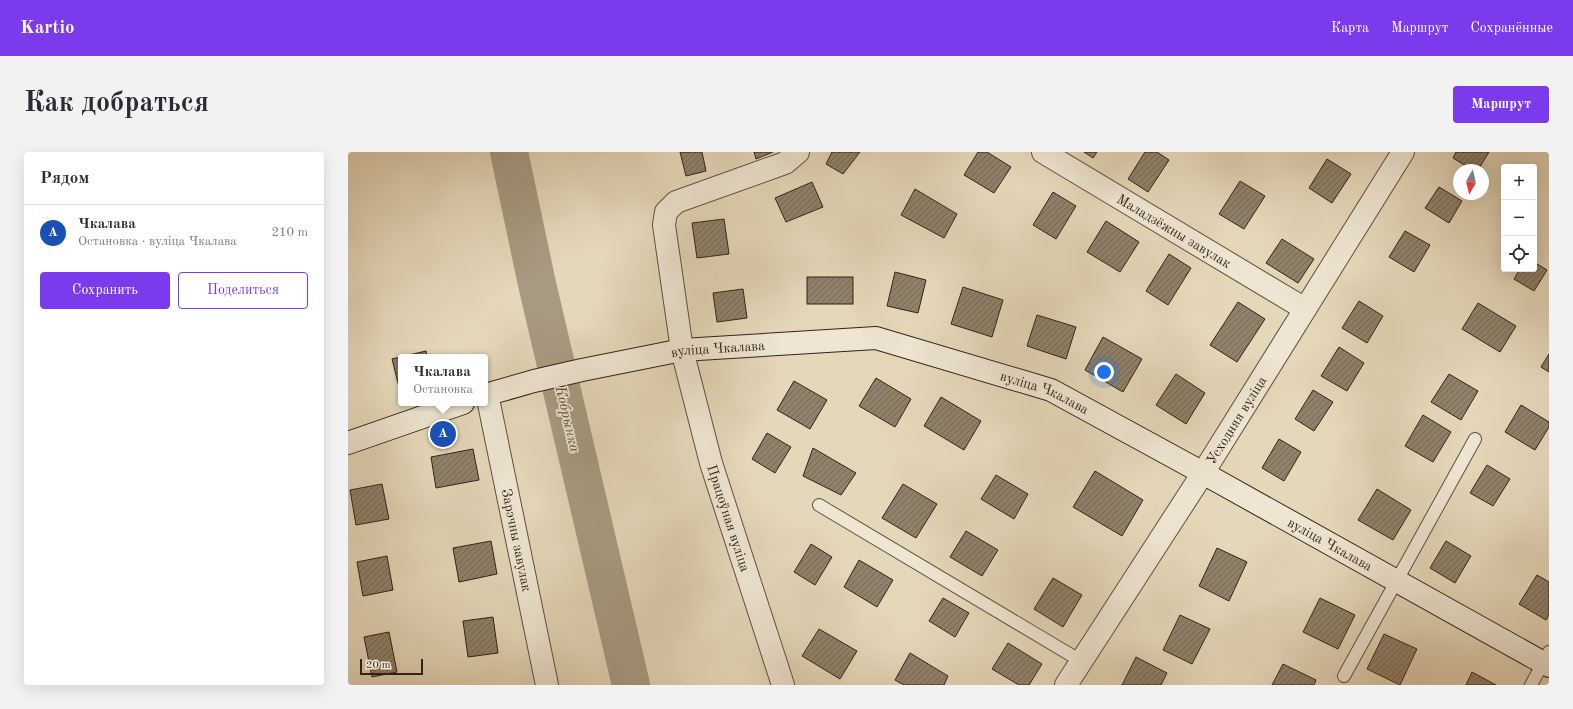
<!DOCTYPE html>
<html lang="ru">
<meta charset="utf-8">
<style>
:root{--surface:#fff;--page:#f2f2f3;--text:#2b2b33;--muted:#7c7c81;--line:#e1e1e2;--accent:#7c3aed}
body{margin:0;font-family:"Old Standard TT",serif;background:var(--page);color:var(--text)}
.controls{position:absolute;right:12px;top:12px;display:grid;overflow:hidden;border-radius:4px;box-shadow:0 4px 16px #0002}
.controls button{width:36px;height:36px;display:grid;place-items:center;padding:0;border:0;border-bottom:1px solid var(--line);background:var(--surface);color:var(--text);font:20px sans-serif}
.compass{position:absolute;left:1105px;top:12px;width:36px;height:36px;border-radius:50%;background:var(--surface);box-shadow:0 4px 16px #0002;rotate:188deg}
.scale{position:absolute;left:12px;bottom:10px;width:63px;box-sizing:border-box;padding-left:4px;border:2px solid #322316;border-top:0;font-size:11px;line-height:14px;white-space:nowrap;color:#322316;-webkit-text-stroke:3px #eee5d2;paint-order:stroke}
.you{position:absolute;left:756px;top:220px;width:14px;height:14px;margin:-10px;border:3px solid #fff;border-radius:50%;background:#1a73e8;box-shadow:0 0 0 6px #1a73e833}
.badge{display:grid;place-items:center;width:26px;height:26px;border-radius:50%;background:var(--accent);color:#fff;font-size:13px;font-weight:700}
.pin{position:absolute;translate:-50% -50%;border:2px solid #fff;box-shadow:0 1px 4px #0006}
.popup{position:absolute;left:50px;top:202px;width:90px;height:52px;box-sizing:border-box;display:grid;place-content:center;border-radius:4px;background:var(--surface);filter:drop-shadow(0 1px 3px #0005);font-size:13px;white-space:nowrap;color:var(--muted)}
.popup b{font-size:15px;color:var(--text)}
.popup::after{content:'';position:absolute;left:50%;top:100%;margin-left:-8px;border:8px solid transparent;border-top-color:var(--surface)}
.list{margin:0;padding:0;list-style:none}
h2{display:flex;justify-content:space-between;align-items:center;height:52px;margin:0;padding:0 16px;font-size:17px}
h2 small{font-size:13px;font-weight:400;color:var(--muted)}
.list li{display:grid;grid-template-columns:26px 1fr auto;gap:12px;align-items:center;box-sizing:border-box;height:56px;padding:0 16px;border-top:1px solid var(--line)}
.list b{display:block;font-size:15px;white-space:nowrap}
.list p{margin:0;font-size:13px;white-space:nowrap;color:var(--muted)}
.list em{font-size:13px;font-style:normal;color:var(--muted)}
.actions{display:flex;gap:8px;padding:12px 16px}
.actions a{flex:1;padding:9px 0;border:1px solid var(--accent);border-radius:4px;text-align:center;font-size:14px;color:var(--accent)}
.actions .main{background:var(--accent);color:#fff}
.icon{flex:none;width:22px;height:22px;fill:none;stroke:currentColor;stroke-width:2;stroke-linecap:round;stroke-linejoin:round}
.map{position:relative;flex:none;width:1201px;height:533px;overflow:hidden;border-radius:4px}
header{display:flex;align-items:center;gap:24px;box-sizing:border-box;height:56px;padding:0 20px;background:var(--accent);color:#fff}
header strong{font-size:19px}
nav{display:flex;gap:22px;margin-inline-start:auto;font-size:14px}
.intro{display:flex;align-items:center;justify-content:space-between;box-sizing:border-box;height:96px;padding:0 24px}
h1{margin:0;font-size:28px}
.button{padding:10px 18px;border-radius:4px;background:var(--accent);color:#fff;font-size:14px;font-weight:700}
main{display:flex;gap:24px;padding:0 24px}
aside{flex:1;background:var(--surface);border-radius:4px;box-shadow:0 4px 16px #0002}
.map>svg:first-child{display:block}
</style>
<header>
<strong>Kartio</strong>
<nav><a>Карта</a><a>Маршрут</a><a>Сохранённые</a></nav>
</header>
<div class="intro"><h1>Как добраться</h1><a class="button">Маршрут</a></div>
<main>
<aside>
<h2>Рядом<small></small></h2>
<ul class="list">
<li><span class="badge" style="background:#1a4fb4">A</span><div><b>Чкалава</b><p>Остановка · вуліца Чкалава</p></div><em>210 m</em></li>
</ul>
<div class="actions"><a class="main">Сохранить</a><a>Поделиться</a></div>
</aside>
<div class="map">
<svg width="1201" height="533" viewBox="0 0 1201 533">
<defs>
<pattern id="building-hatch" width="6" height="6" patternUnits="userSpaceOnUse"><rect width="6" height="6" fill="#8f816b"/><path d="M-1 1l2-2M0 6l6-6M5 7l2-2" fill="none" stroke="#756957"/></pattern>
</defs>
<rect width="100%" height="100%" fill="#e5d7b9"/>
<filter id="stains"><feTurbulence type="fractalNoise" baseFrequency=".005" numOctaves="4"/><feColorMatrix values="0 0 0 0 .2 0 0 0 0 .09 0 0 0 0 .02 0 0 0 .5 -.17"/></filter>
<radialGradient id="worn" r=".72"><stop offset=".6" stop-color="#630" stop-opacity="0"/><stop offset="1" stop-color="#630" stop-opacity=".3"/></radialGradient>
<g fill="none" stroke-linecap="round" stroke-linejoin="round">
<!-- river -->
<polyline stroke="#a89a82" stroke-width="38" points="161,0 189,132 283,533"/>
</g>
<!-- building -->
<g fill="url(#building-hatch)" stroke="#322316">
<polygon points="332,0 354,0 358,19 338,24"/>
<polygon points="406,0 425,0 408,7"/>
<polygon points="484,0 512,0 495,22 478,12"/>
<polygon points="630,0 639,0 663,15 646,41 616,23"/>
<polygon points="736,0 749,0 745,6"/>
<polygon points="797,0 809,0 821,8 800,40 780,27"/>
<polygon points="1108,0 1141,0 1130,18 1125,18 1105,6"/>
<polygon points="979,7 1003,22 984,51 961,36"/>
<polygon points="892,29 917,44 896,77 871,62"/>
<polygon points="464,30 475,55 438,70 427,46"/>
<polygon points="1091,35 1114,49 1101,71 1077,56"/>
<polygon points="567,37 609,62 596,86 553,63"/>
<polygon points="705,40 728,54 708,87 685,73"/>
<polygon points="376,67 381,102 349,106 344,71"/>
<polygon points="758,69 791,90 772,120 739,100"/>
<polygon points="1057,79 1082,93 1066,120 1041,105"/>
<polygon points="934,87 966,107 950,131 918,111"/>
<polygon points="821,102 843,116 820,153 798,139"/>
<polygon points="1186,110 1199,118 1186,139 1166,127 1172,117 1186,117"/>
<polygon points="547,120 578,128 570,161 539,154"/>
<rect x="459" y="125" width="46" height="27"/>
<polygon points="615,135 655,148 644,185 603,172"/>
<polygon points="395,137 399,166 369,170 365,141"/>
<polygon points="1011,149 1035,164 1019,191 994,176"/>
<polygon points="890,150 917,167 889,210 862,193"/>
<polygon points="1130,151 1168,174 1152,200 1114,177"/>
<polygon points="689,163 728,175 718,207 679,194"/>
<polygon points="755,185 794,207 775,240 737,218"/>
<polygon points="991,195 1016,211 999,239 973,224"/>
<polygon points="78,199 79,205 53,205 53,234 51,235 44,207"/>
<polygon points="1201,202 1201,220 1193,215"/>
<polygon points="828,222 857,241 838,272 808,253"/>
<polygon points="1101,222 1130,239 1113,268 1083,250"/>
<polygon points="528,226 563,247 547,275 511,254"/>
<polygon points="446,229 479,248 462,277 429,258"/>
<polygon points="965,238 985,250 966,279 947,267"/>
<polygon points="593,245 633,269 616,298 576,274"/>
<polygon points="1173,253 1201,270 1201,275 1187,298 1157,280"/>
<polygon points="1075,263 1103,280 1085,310 1057,294"/>
<polygon points="419,281 443,295 427,321 404,307"/>
<polygon points="931,287 953,300 936,329 914,316"/>
<polygon points="465,296 508,321 493,343 455,324"/>
<polygon points="125,297 131,328 88,336 83,305"/>
<polygon points="1139,313 1162,327 1145,354 1122,341"/>
<polygon points="747,319 795,348 774,384 725,355"/>
<polygon points="648,323 680,342 666,367 633,347"/>
<polygon points="34,332 41,367 8,373 2,338"/>
<polygon points="555,332 589,352 568,386 534,366"/>
<polygon points="1029,337 1063,358 1045,388 1010,368"/>
<polygon points="618,379 650,398 634,424 602,405"/>
<polygon points="143,389 149,422 111,430 105,396"/>
<polygon points="1098,389 1123,404 1107,431 1082,416"/>
<polygon points="463,392 484,405 467,433 446,420"/>
<polygon points="869,396 899,410 881,449 851,434"/>
<polygon points="39,404 45,438 15,444 9,410"/>
<polygon points="511,408 545,428 529,455 496,435"/>
<polygon points="1189,423 1201,430 1201,463 1198,468 1171,452"/>
<polygon points="705,426 734,443 715,475 686,457"/>
<polygon points="595,446 621,461 607,485 581,469"/>
<polygon points="972,446 1007,463 990,497 955,480"/>
<polygon points="832,463 862,477 844,512 815,498"/>
<polygon points="145,465 150,501 120,505 115,469"/>
<polygon points="471,477 509,499 492,527 454,504"/>
<polygon points="41,480 49,520 24,525 16,485"/>
<polygon points="1036,482 1069,497 1052,533 1019,517"/>
<polygon points="660,491 694,512 681,533 671,533 644,517"/>
<polygon points="562,501 600,524 596,533 556,533 547,528"/>
<polygon points="788,505 819,521 813,533 774,533"/>
<polygon points="935,512 968,528 966,533 924,533"/>
<polygon points="1124,520 1148,533 1118,533"/>
</g>
<g fill="none" stroke-linecap="round" stroke-linejoin="round">
<!-- lane casing -->
<g stroke="#5f503f" stroke-width="14">
<g id="lane">
<polyline points="471,353 733,509"/>
<polyline points="996,524 1127,287"/>
<polyline points="1183,533 1201,500"/>
</g>
</g>
<!-- street casing -->
<g stroke="#5f503f" stroke-width="24">
<g id="street">
<path id="s1" d="M695,0L957,157"/>
<path id="s2" d="M139,242L199,533"/>
<polyline points="435,533 363,311 334,198 316,73 318,60 328,50 437,11 450,0"/>
<path id="s3" d="M718,533L855,321L1055,0"/>
</g>
</g>
<!-- secondary casing -->
<g stroke="#322316" stroke-width="24">
<g id="secondary">
<path id="s4" d="M137,243L186,229L234,218L334,198L528,186L703,238L855,321L1201,514"/>
<polyline points="0,291 115,251"/>
</g>
</g>
<!-- lane -->
<use href="#lane" stroke="#eee5d2" stroke-width="12"/>
<!-- street -->
<use href="#street" stroke="#eee5d2" stroke-width="22"/>
<!-- secondary -->
<use href="#secondary" stroke="#eee5d2" stroke-width="22"/>
</g>
<g text-anchor="middle" stroke-width="3.5" stroke-linejoin="round" paint-order="stroke">
<!-- street labels -->
<g font-size="14" fill="#322316" stroke="#eee5d2">
<text dy="5" stroke="none"><textPath href="#s1" startOffset="153">Маладзёжны завулак</textPath></text>
<text dy="5" stroke="none"><textPath href="#s4" startOffset="238">вуліца Чкалава</textPath></text>
<text dy="5" stroke="none"><textPath href="#s4" startOffset="574">вуліца Чкалава</textPath></text>
<text dy="5" stroke="none"><textPath href="#s3" startOffset="315">Усходняя вуліца</textPath></text>
<text transform="translate(381 366) rotate(72)" y="5">Працоўная вуліца</text>
<text dy="5" stroke="none"><textPath href="#s2" startOffset="149">Зарэчны завулак</textPath></text>
<text dy="5" stroke="none"><textPath href="#s4" startOffset="898">вуліца Чкалава</textPath></text>
</g>
<!-- water labels -->
<g font-size="15" font-style="italic" fill="#5b4d3c" stroke="#eee5d2">
<text transform="translate(220 267) rotate(77)" y="5">Кобрынка</text>
</g>
</g>
<rect width="100%" height="100%" filter="url(#stains)"/>
<rect width="100%" height="100%" fill="url(#worn)"/>
</svg>
<div class="controls">
<button>+</button>
<button>−</button>
<button><svg class="icon" aria-label="locate" viewBox="0 0 24 24"><circle cx="12" cy="12" r="6"/><path d="M12 2v4M12 18v4M2 12h4M18 12h4"/></svg></button>
</div>
<svg class="compass" viewBox="-18 -18 36 36"><path d="M0-13l5 13h-10z" fill="#e53935"/><path d="M0 13l5-13h-10z" fill="#7c7c81"/></svg>
<div class="scale">20 m</div>
<div class="you"></div>
<div class="pin badge" style="left:95px;top:282px;background:#1a4fb4">A</div>
<div class="popup"><b>Чкалава</b>Остановка</div>
</div>
</main>
